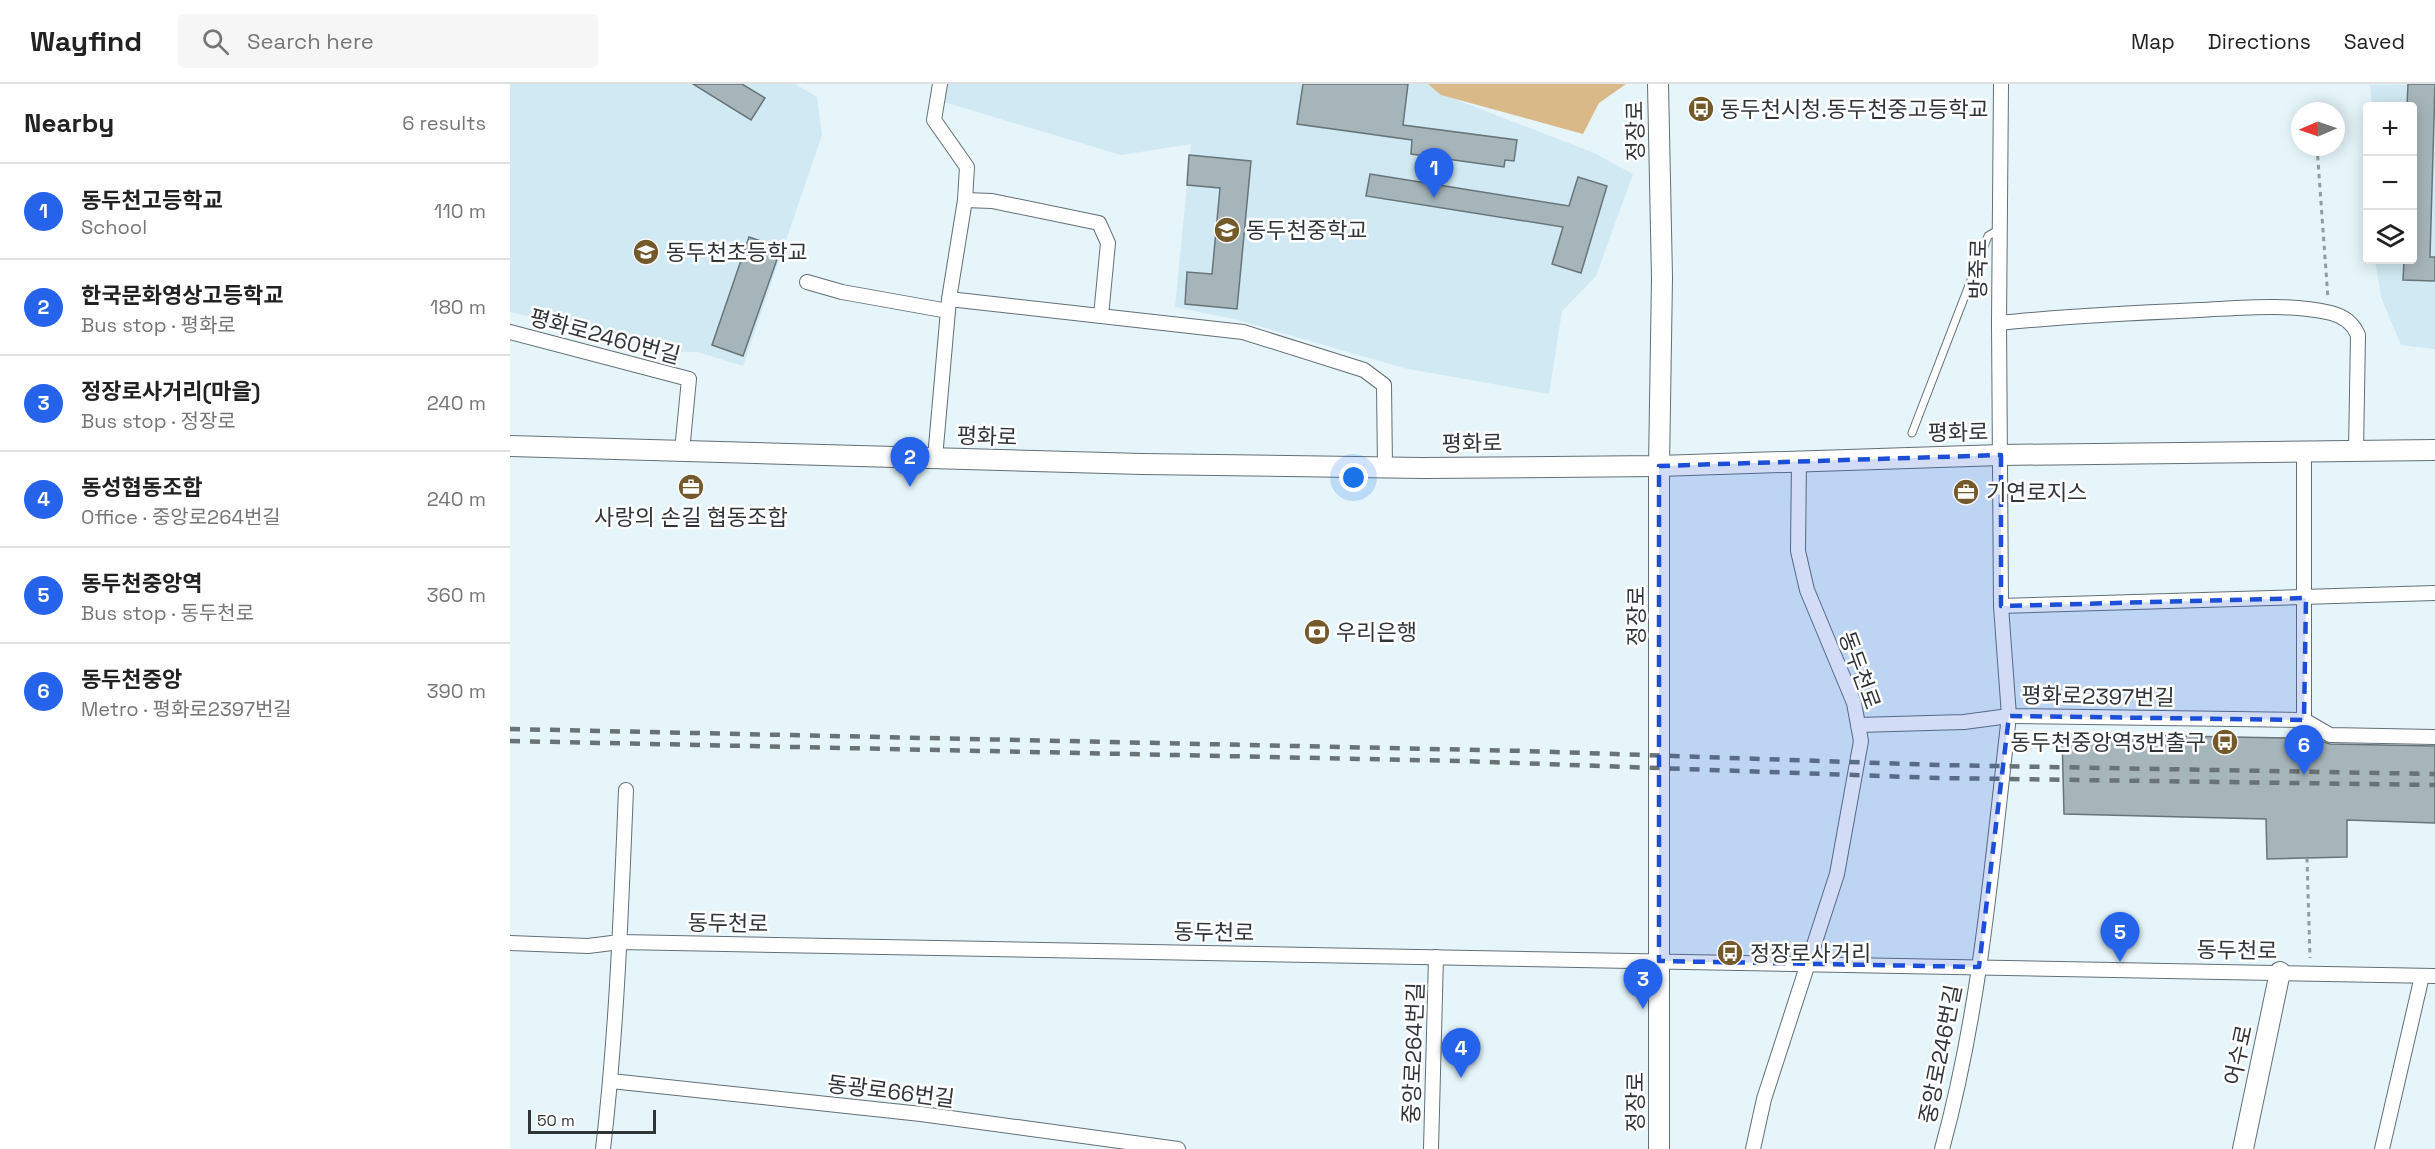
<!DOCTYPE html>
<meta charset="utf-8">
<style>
:root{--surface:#fff;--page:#f6f6f6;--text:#222;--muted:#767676;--line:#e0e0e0;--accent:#2563eb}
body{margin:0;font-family:"Space Grotesk","Noto Sans KR",sans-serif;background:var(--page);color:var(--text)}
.controls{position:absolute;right:18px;top:18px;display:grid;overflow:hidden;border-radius:6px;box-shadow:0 3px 15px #0003}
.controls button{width:54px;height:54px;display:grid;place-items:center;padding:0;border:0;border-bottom:2px solid var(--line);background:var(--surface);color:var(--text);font:30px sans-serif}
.compass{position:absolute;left:1781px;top:18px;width:54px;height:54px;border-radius:50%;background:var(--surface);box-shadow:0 3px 15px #0003;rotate:268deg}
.scale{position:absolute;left:18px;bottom:15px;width:128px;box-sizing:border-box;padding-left:6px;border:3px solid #2f3537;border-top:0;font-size:16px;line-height:21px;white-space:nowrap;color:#2f3537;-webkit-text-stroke:4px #fff;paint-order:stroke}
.you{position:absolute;left:844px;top:394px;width:21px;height:21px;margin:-15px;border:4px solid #fff;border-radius:50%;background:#1a73e8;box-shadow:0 0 0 9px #1a73e833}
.badge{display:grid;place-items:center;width:39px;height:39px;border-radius:50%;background:var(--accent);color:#fff;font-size:20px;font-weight:700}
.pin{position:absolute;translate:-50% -50px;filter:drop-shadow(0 2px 3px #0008)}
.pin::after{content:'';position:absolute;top:32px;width:21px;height:18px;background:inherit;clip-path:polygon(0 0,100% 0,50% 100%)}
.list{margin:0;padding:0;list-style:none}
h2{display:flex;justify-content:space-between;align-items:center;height:78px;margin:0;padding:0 24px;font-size:26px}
h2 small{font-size:20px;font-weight:400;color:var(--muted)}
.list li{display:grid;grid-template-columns:39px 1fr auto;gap:18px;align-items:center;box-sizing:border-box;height:96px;padding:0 24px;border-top:2px solid var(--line)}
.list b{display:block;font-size:22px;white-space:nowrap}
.list p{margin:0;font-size:20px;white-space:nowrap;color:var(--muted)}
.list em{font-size:20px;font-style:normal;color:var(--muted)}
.icon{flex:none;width:33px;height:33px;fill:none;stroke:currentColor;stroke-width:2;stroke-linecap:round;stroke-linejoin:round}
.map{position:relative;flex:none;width:1925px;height:1065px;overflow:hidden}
header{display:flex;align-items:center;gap:36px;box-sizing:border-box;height:84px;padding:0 30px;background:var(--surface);border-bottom:2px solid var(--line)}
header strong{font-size:28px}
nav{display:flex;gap:33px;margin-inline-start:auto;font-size:21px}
.search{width:420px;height:54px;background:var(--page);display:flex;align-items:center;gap:15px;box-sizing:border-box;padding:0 21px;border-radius:6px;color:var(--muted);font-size:22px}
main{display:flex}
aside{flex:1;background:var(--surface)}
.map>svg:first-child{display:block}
</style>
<header>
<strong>Wayfind</strong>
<div class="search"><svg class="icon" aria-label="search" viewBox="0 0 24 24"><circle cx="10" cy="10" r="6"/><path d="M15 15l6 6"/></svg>Search here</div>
<nav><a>Map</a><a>Directions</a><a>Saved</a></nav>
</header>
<main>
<aside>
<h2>Nearby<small>6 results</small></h2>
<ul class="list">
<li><span class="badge">1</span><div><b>동두천고등학교</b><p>School</p></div><em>110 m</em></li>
<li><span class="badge">2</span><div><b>한국문화영상고등학교</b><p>Bus stop · 평화로</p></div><em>180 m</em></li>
<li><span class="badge">3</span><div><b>정장로사거리(마을)</b><p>Bus stop · 정장로</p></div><em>240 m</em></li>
<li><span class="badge">4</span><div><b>동성협동조합</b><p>Office · 중앙로264번길</p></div><em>240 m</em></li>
<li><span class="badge">5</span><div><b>동두천중앙역</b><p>Bus stop · 동두천로</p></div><em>360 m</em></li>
<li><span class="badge">6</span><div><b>동두천중앙</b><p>Metro · 평화로2397번길</p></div><em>390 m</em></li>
</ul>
</aside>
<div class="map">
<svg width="1925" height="1065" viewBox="0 0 1925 1065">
<rect width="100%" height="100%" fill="#e5f5fa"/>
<!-- built -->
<g fill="#d1e9f2">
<polygon points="0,0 285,0 307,13 312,51 233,282 188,268 170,268 0,228"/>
<polygon points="424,0 925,0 937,12 1084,69 1123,90 1086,192 1052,227 1039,310 894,284 724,235 665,223 681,60 611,71 424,15"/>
<polygon points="1925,0 1925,265 1891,261 1871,213 1865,176 1902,176 1902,22 1862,22 1860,1"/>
</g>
<!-- green -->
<polygon fill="#d8b987" points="918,0 1116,0 1089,19 1073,50 931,11"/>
<!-- building -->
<g fill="#a6b5ba" stroke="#67757a" stroke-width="1.5">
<polygon points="183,0 232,0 255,14 241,36"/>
<polygon points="793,0 898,0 893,41 1007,56 1004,77 995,76 994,83 901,70 902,56 787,40"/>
<polygon points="1898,0 1925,0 1920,173 1925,173 1925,197 1893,196 1894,176 1902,176 1902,22 1897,22"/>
<polygon points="679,71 741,77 727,225 675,220 677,188 702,190 710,104 677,101"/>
<polygon points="860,90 1059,122 1068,93 1097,102 1071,189 1042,180 1053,143 856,112"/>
<polygon points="239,153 271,164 233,272 202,261"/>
<polygon points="1552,650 1782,654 1785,661 1790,663 1798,660 1800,654 1820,660 1925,662 1925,739 1837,736 1837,773 1757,775 1756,735 1554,730"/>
</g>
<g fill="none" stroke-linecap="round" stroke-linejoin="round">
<!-- lane casing -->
<g stroke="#627075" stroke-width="9">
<polyline id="lane" points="1402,349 1478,152 1490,145"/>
</g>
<!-- street casing -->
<g stroke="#627075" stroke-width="16">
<g id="street">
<polyline points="430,0 424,36 457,83 455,116 439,215"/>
<polyline points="1491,0 1489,239 1491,522 1499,632 1794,636 1794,369"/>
<polyline points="455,116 482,117 589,139 598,159 591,232"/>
<polyline points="297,198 332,208 438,227"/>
<path d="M1489,239C1555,232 1622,229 1689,226C1732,224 1778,219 1821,229C1833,232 1843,239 1848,251L1846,367"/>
<polyline points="0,248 179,295 172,367"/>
<polyline points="425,374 439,215 733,248 854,286 874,301 875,384"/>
<polyline points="1491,522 1925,509"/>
<path d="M1348,641L1454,638L1499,632C1482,777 1471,924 1432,1065"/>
<polyline points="1791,654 1794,636 1820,651 1925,653"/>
<polyline points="0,859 78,862 110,858 1925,892"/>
<polyline points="101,997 411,1030 668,1065"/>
<path d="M93,1065C107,946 111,826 116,706"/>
<polyline points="921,1065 926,873"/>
<polyline points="1243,1065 1254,1015 1327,790 1351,657 1344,619 1297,506 1288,467 1289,376"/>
<polyline points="1872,1065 1912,892"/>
</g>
</g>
<!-- secondary casing -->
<g stroke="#627075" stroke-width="22">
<g id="secondary">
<polyline points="1148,0 1152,194 1149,382 1149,1065"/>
<polyline points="0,362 632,380 913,384 1149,382 1491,371 1925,366"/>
<polyline points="1733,1065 1770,888"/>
</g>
</g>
<!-- path -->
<g stroke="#909c9f" stroke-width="3" stroke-dasharray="4.5 4.5" stroke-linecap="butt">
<polyline points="1807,63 1818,215"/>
<polyline points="1797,774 1800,874"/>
</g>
<!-- lane -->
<use href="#lane" stroke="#fff" stroke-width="7"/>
<!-- street -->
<use href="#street" stroke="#fff" stroke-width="14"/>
<!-- secondary -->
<use href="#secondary" stroke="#fff" stroke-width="20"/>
<!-- rail -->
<g stroke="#697275" stroke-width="4.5" stroke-dasharray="10 10" stroke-linecap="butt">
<polyline points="0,645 1016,667 1429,681 1925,690"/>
<polyline points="0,657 950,677 1428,694 1925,701"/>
</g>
</g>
<!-- marked area -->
<path fill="#1d4ed8" fill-opacity="0.2" stroke="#1d4ed8" stroke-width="4.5" stroke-dasharray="12 8" stroke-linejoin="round" d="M1491,371V522L1796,514L1794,636L1499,632L1469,883L1149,877V382Z"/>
<!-- icons -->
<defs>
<g id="bus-disc" transform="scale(1.35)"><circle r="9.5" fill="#74592b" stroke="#fff"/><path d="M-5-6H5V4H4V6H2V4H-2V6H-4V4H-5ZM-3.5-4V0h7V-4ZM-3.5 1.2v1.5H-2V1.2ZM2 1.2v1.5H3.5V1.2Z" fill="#fff"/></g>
<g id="school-disc" transform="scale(1.35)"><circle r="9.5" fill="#74592b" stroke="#fff"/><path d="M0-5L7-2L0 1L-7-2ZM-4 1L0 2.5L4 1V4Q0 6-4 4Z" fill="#fff"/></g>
<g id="office-disc" transform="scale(1.35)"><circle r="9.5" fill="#74592b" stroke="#fff"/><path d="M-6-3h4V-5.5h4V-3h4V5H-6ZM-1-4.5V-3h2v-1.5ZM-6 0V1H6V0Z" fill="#fff"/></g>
<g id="bank-disc" transform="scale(1.35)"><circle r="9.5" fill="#74592b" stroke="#fff"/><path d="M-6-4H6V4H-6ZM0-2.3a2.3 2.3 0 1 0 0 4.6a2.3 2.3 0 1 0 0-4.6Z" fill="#fff"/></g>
</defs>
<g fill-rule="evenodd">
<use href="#bus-disc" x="1191" y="25"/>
<use href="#school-disc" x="717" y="146"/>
<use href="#school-disc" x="136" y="168"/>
<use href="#office-disc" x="181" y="403"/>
<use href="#office-disc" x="1456" y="408"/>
<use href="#bank-disc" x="807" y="548"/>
<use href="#bus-disc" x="1715" y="658"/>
<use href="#bus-disc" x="1220" y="869"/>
</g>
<g text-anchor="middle" stroke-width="5" stroke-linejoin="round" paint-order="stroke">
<!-- poi labels -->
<g font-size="22" fill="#2f3537" stroke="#fff" text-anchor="start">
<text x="1210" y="33">동두천시청.동두천중고등학교</text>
<text x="736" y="154">동두천중학교</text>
<text x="156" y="176">동두천초등학교</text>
<text x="1476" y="416">기연로지스</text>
<text x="181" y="441" text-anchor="middle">사랑의 손길 협동조합</text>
<text x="826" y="556">우리은행</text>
<text x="1696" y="666" text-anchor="end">동두천중앙역3번출구</text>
<text x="1240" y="877">정장로사거리</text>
</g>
<!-- street labels -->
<g font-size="22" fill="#2f3537" stroke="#fff">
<text transform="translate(1125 47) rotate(-91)" y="8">정장로</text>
<text transform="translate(1468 185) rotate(-89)" y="8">방죽로</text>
<text transform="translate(95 252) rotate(15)" y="8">평화로2460번길</text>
<text transform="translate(1448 348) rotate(-1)" y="8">평화로</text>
<text transform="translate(477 352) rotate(2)" y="8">평화로</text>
<text transform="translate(962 359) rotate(-1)" y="8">평화로</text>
<text transform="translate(1126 532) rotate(-90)" y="8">정장로</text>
<text transform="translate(1350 586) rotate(70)" y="8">동두천로</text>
<text transform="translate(1588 612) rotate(1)" y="8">평화로2397번길</text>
<text transform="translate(218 839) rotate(1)" y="8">동두천로</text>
<text transform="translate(704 848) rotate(1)" y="8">동두천로</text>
<text transform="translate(1727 866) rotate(1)" y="8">동두천로</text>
<text transform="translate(903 969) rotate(-88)" y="8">중앙로264번길</text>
<text transform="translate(1430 970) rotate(-79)" y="8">중앙로246번길</text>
<text transform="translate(1728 971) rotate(-78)" y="8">어수로</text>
<text transform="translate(381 1007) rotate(7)" y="8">동광로66번길</text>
<text transform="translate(1125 1018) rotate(-90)" y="8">정장로</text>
</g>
</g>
</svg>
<div class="controls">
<button>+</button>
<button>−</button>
<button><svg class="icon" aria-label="layers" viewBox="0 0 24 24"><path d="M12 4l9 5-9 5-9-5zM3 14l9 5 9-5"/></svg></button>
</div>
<svg class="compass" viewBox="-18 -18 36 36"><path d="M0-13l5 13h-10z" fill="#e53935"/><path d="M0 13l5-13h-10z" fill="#767676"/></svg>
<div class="scale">50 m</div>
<div class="you"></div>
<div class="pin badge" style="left:924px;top:114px">1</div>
<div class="pin badge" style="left:400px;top:403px">2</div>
<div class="pin badge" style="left:1133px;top:925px">3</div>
<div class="pin badge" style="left:951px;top:994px">4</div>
<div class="pin badge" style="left:1610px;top:878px">5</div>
<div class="pin badge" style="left:1794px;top:691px">6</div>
</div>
</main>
